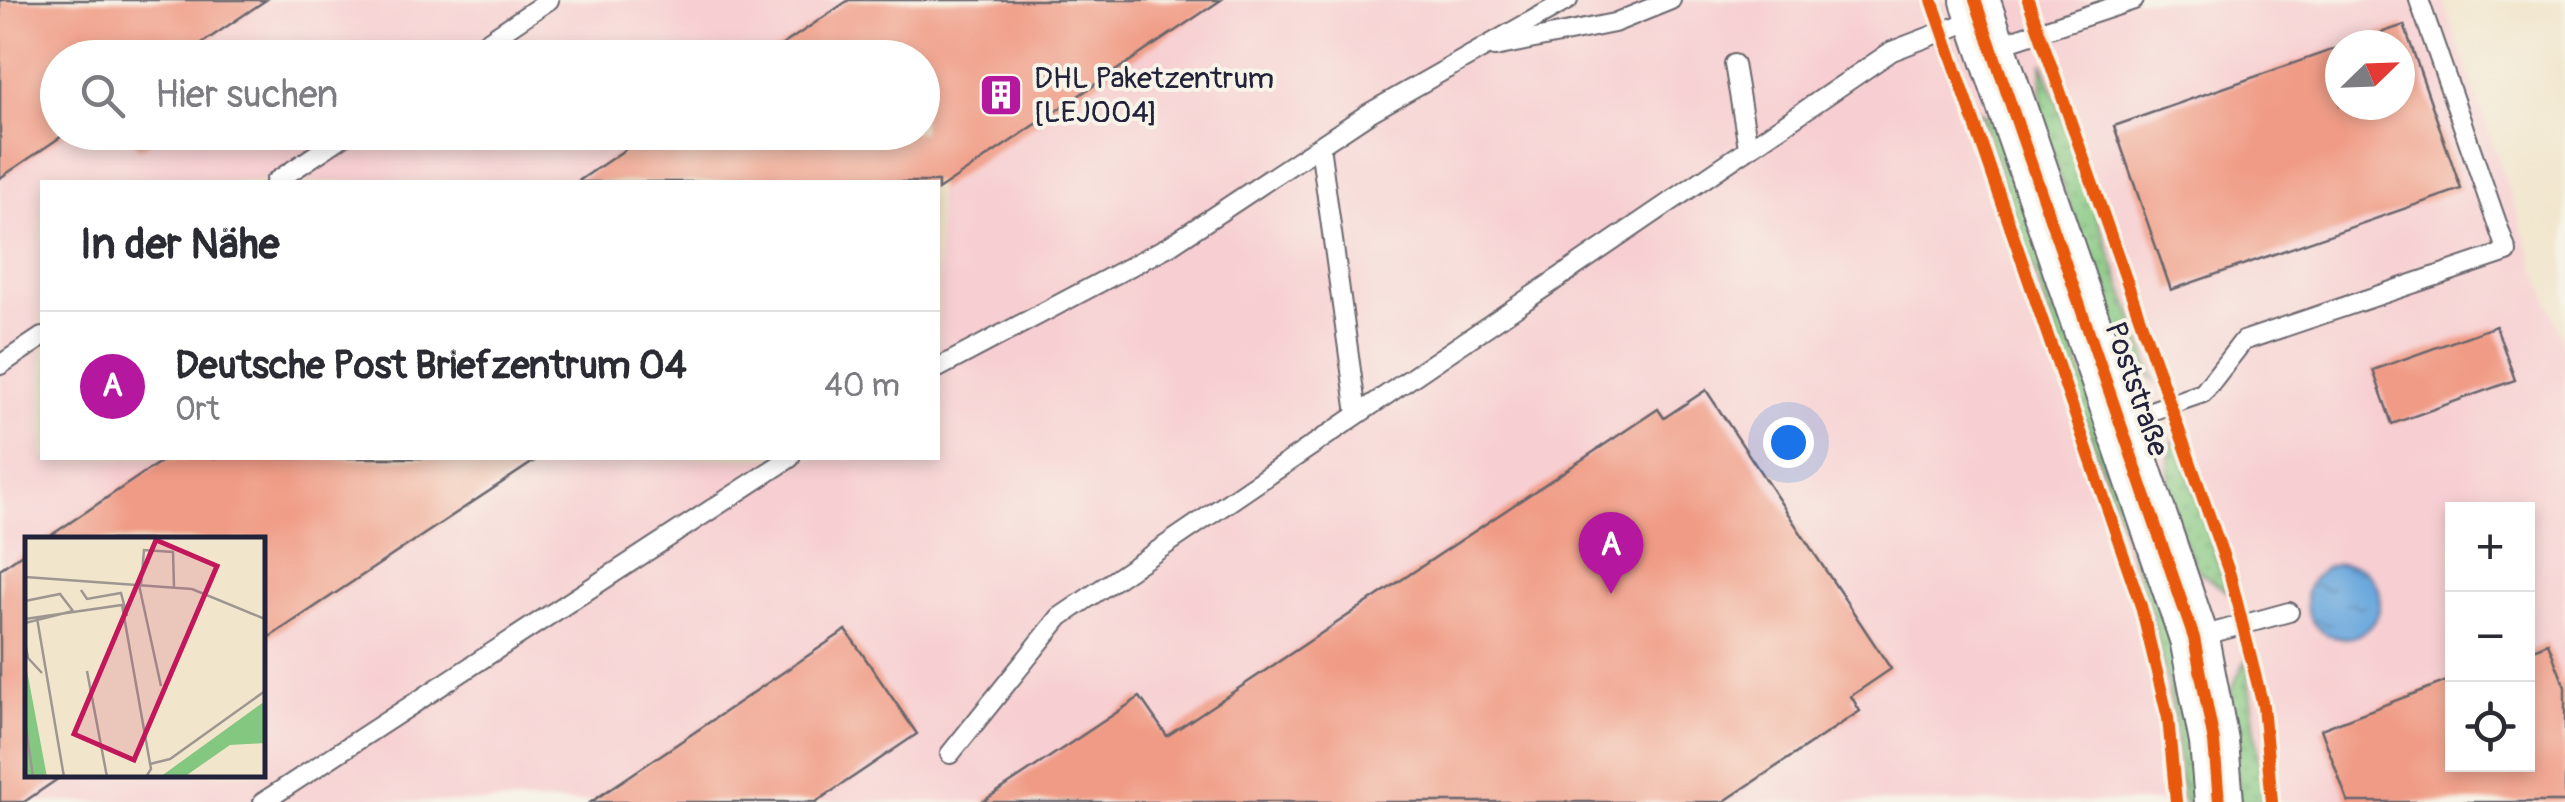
<!DOCTYPE html>
<html lang="de">
<meta charset="utf-8">
<style>
:root{--surface:#fff;--page:#f7f7f7;--text:#2b2b33;--muted:#7c7c81;--line:#e1e1e2;--accent:#b5179e}
body{margin:0;font-family:Pangolin,sans-serif;background:var(--page);color:var(--text)}
.controls{position:absolute;right:30px;bottom:30px;display:grid;overflow:hidden;border-radius:0px;box-shadow:0 5px 15px #0003}
.controls button{width:90px;height:90px;display:grid;place-items:center;padding:0;border:0;border-bottom:2px solid var(--line);background:var(--surface);color:var(--text);font:50px sans-serif}
.compass{position:absolute;left:2325px;top:30px;width:90px;height:90px;border-radius:50%;background:var(--surface);box-shadow:0 5px 15px #0003;rotate:67deg}
.you{position:absolute;left:1788px;top:442px;width:35px;height:35px;margin:-25px;border:8px solid #fff;border-radius:50%;background:#1a73e8;box-shadow:0 0 0 15px #1a73e833}
.badge{display:grid;place-items:center;width:65px;height:65px;border-radius:50%;background:var(--accent);color:#fff;font-size:32px;font-weight:700}
.pin{position:absolute;translate:-50% -82px;filter:drop-shadow(0 2px 5px #0008)}
.pin::after{content:'';position:absolute;top:52px;width:35px;height:30px;background:inherit;clip-path:polygon(0 0,100% 0,50% 100%)}
.list{margin:0;padding:0;list-style:none}
h2{display:flex;justify-content:space-between;align-items:center;height:130px;margin:0;padding:0 40px;font-size:42px}
h2 small{font-size:32px;font-weight:400;color:var(--muted)}
.list li{display:grid;grid-template-columns:65px 1fr auto;gap:30px;align-items:center;box-sizing:border-box;height:150px;padding:0 40px;border-top:2px solid var(--line)}
.list b{display:block;font-size:38px;white-space:nowrap}
.list p{margin:0;font-size:32px;white-space:nowrap;color:var(--muted)}
.list em{font-size:32px;font-style:normal;color:var(--muted)}
.icon{flex:none;width:55px;height:55px;fill:none;stroke:currentColor;stroke-width:2;stroke-linecap:round;stroke-linejoin:round}
.map{position:relative;flex:none;width:2565px;height:802px;overflow:hidden}
.search{position:absolute;background:var(--surface);box-shadow:0 5px 15px #0003;left:40px;top:40px;width:900px;height:110px;display:flex;align-items:center;gap:25px;box-sizing:border-box;padding:0 35px;border-radius:55px;color:var(--muted);font-size:38px}
.panel{position:absolute;background:var(--surface);box-shadow:0 5px 15px #0003;left:40px;top:180px;width:900px;height:280px;border-radius:0px}
.map>svg:first-child{display:block}
</style>
<div class="map">
<svg width="2565" height="802" viewBox="0 0 2565 802">
<defs>
<pattern id="grass-dots" width="8" height="8" patternUnits="userSpaceOnUse" patternTransform="scale(2.5)"><rect width="8" height="8" fill="#84c780"/><path d="M2 2h.1M6 6h.1" fill="none" stroke="#6ca16a" stroke-width="1.8" stroke-linecap="round"/></pattern>
<pattern id="water-ripples" width="26" height="14" patternUnits="userSpaceOnUse" patternTransform="scale(2.5)"><rect width="26" height="14" fill="#6ba8dd"/><path d="M2 4q2-2 4 0t4 0M15 11q2-2 4 0t4 0" fill="none" stroke="#5888b4"/></pattern>
</defs>
<rect width="100%" height="100%" fill="#f7f3e8"/>
<filter id="ink" filterUnits="userSpaceOnUse"><feTurbulence type="fractalNoise" baseFrequency=".01" numOctaves="2"/><feDisplacementMap in="SourceGraphic" scale="20" xChannelSelector="R" yChannelSelector="G"/><feConvolveMatrix kernelMatrix="1 2 1 2 8 2 1 2 1" color-interpolation-filters="sRGB"/></filter>
<filter id="wash" filterUnits="userSpaceOnUse"><feTurbulence type="fractalNoise" baseFrequency=".0048" numOctaves="4" result="noise"/><feDisplacementMap in="SourceGraphic" scale="40" xChannelSelector="R" yChannelSelector="G"/><feGaussianBlur stdDeviation="2.25" result="paint"/><feColorMatrix in="noise" values="0 0 0 0 0 0 0 0 0 0 0 0 0 0 0 0 0 1.4 0 .05"/><feComposite in="paint" operator="in"/></filter>
<g filter="url(#wash)">
<rect width="100%" height="100%" fill="#f1e5cb"/>
<!-- built -->
<path fill="#f7cfd2" fill-rule="evenodd" d="M0,0H2443L2565,350V802H0ZM2340,45H2400V105H2340ZM58,58H922V132H58ZM42,182H938V458H42ZM2452,510H2528V764H2452ZM28,540H262V774H28Z"/>
<!-- grass -->
<g fill="url(#grass-dots)" stroke="#53745e" stroke-width="2.5">
<polygon points="2043,62 2155,381 2120,350 2040,121"/>
<polygon points="1979,111 1997,125 2164,612 2187,713 2196,802 2183,802 2174,714 2152,615"/>
<path d="M2176,437L2228,592C2219,585 2203,577 2196,567C2179,541 2158,465 2176,437Z"/>
<polygon points="2246,659 2264,802 2239,802 2227,698"/>
</g>
<!-- water -->
<circle fill="url(#water-ripples)" stroke="#46658c" stroke-width="2.5" cx="2343" cy="601" r="37"/>
<g id="blocks">
<!-- building -->
<g fill="#f09b85">
<polygon points="0,0 266,0 180,58 58,58 58,132 68,132 0,178"/>
<polygon points="849,0 1221,0 938,190 938,182 577,182 651,132 922,132 922,58 763,58"/>
<polygon points="2404,25 2461,189 2171,290 2114,126 2340,47 2340,105 2400,105 2400,45 2348,44"/>
<polygon points="127,132 165,132 139,150"/>
<polygon points="2496,326 2515,380 2392,424 2373,370"/>
<polygon points="1706,390 1891,669 1851,696 1860,711 1723,802 982,802 1140,697 1167,736 1658,409 1664,418"/>
<polygon points="166,458 539,458 262,642 262,540 44,540"/>
<polygon points="28,550 28,774 65,774 24,802 0,802 0,569"/>
<polygon points="846,630 917,734 816,802 591,802"/>
<polygon points="2548,643 2565,687 2565,802 2348,802 2321,729 2452,679 2452,764 2528,764 2528,651"/>
</g>
</g>
</g>
<g filter="url(#ink)">
<use href="#blocks" fill-opacity="0" stroke="#6a666d" stroke-width="2.5"/>
<g fill="none" stroke-linecap="round" stroke-linejoin="round">
<!-- lane casing -->
<g stroke="#6a666d" stroke-width="22">
<g id="lane">
<polyline points="1495,47 1614,23 1671,0"/>
<polyline points="1992,47 2134,0"/>
<polyline points="463,58 549,0"/>
<polyline points="1734,64 1748,147"/>
<polyline points="1320,146 1357,414"/>
<polyline points="275,182 350,132"/>
<polyline points="0,365 42,337"/>
<polyline points="938,368 1169,246 1369,113 1568,0"/>
<polyline points="2122,421 2203,393 2243,341 2507,252 2419,0"/>
<polyline points="2194,638 2289,612"/>
<polyline points="950,754 1060,617 1892,51 1978,18"/>
<polyline points="263,802 790,458"/>
</g>
</g>
<!-- secondary casing -->
<g stroke="#6a666d" stroke-width="52">
<polyline id="secondary" points="1975,0 2194,638 2214,742 2219,802"/>
</g>
<!-- lane -->
<use href="#lane" stroke="#fff" stroke-width="18"/>
<!-- secondary -->
<use href="#secondary" stroke="#fff" stroke-width="48"/>
<!-- cycleway casing -->
<g stroke="#f7f3e8" stroke-width="19">
<g id="cycleway">
<polyline points="1932,0 2141,606 2168,718 2176,802"/>
<polyline points="1975,0 2194,638 2214,742 2219,802"/>
<polyline points="2028,0 2230,575 2263,706 2272,802"/>
</g>
</g>
<!-- cycleway -->
<use href="#cycleway" stroke="#e8590c" stroke-width="12"/>
</g>
</g>
<!-- icons -->
<defs>
<g id="building-square" transform="scale(2.25)"><rect x="-9" y="-9" width="18" height="18" rx="4" fill="#b5179e" stroke="#f7f3e8"/><path d="M-4-6H4V6H1V3H-1V6H-4ZM-2.5-4.3h1.7v1.8h-1.7ZM.8-4.3h1.7v1.8H.8ZM-2.5-1h1.7V.8h-1.7ZM.8-1h1.7V.8H.8Z" fill="#fff"/></g>
</defs>
<g fill-rule="evenodd">
<use href="#building-square" x="1001" y="95"/>
</g>
<g text-anchor="middle" stroke-width="8" stroke-linejoin="round" paint-order="stroke">
<!-- poi labels -->
<g font-size="30" fill="#22223b" stroke="#f7f3e8" text-anchor="start">
<text x="1034" y="88">DHL Paketzentrum<tspan x="1034" dy="34">[LEJ004]</tspan></text>
</g>
<!-- street labels -->
<g font-size="30" fill="#22223b" stroke="#f7f3e8">
<text transform="translate(2137 389) rotate(71)" y="10">Poststraße</text>
</g>
</g>
<!-- overview -->
<g transform="translate(25 537)">
<rect width="240" height="240" fill="#f1e5cb"/>
<path d="M0,123L22,240H0ZM240,164V206L205,208L159,240H135Z" fill="#84c780"/>
<path fill="none" stroke="#9e9791" stroke-width="2.5" d="M0,40L167,52L240,82M114,48L136,149M116,48L119,13L148,15L149,50M56,53L62,62L96,56L102,79M0,64L35,57L48,74M12,81L39,240M0,82L97,68L126,232L121,240M0,86L48,74M0,105L3,121L17,136M62,134L82,240M0,183L8,240M125,227L145,222L240,154"/>
<path fill="#c2185b" fill-opacity="0.15" stroke="#c2185b" stroke-width="5" d="M131,3L192,29L109,223L49,197Z"/>
<rect width="240" height="240" fill="none" stroke="#22223b" stroke-width="5"/>
</g>
</svg>
<div class="controls">
<button>+</button>
<button>−</button>
<button><svg class="icon" aria-label="locate" viewBox="0 0 24 24"><circle cx="12" cy="12" r="6"/><path d="M12 2v4M12 18v4M2 12h4M18 12h4"/></svg></button>
</div>
<svg class="compass" viewBox="-18 -18 36 36"><path d="M0-13l5 13h-10z" fill="#e53935"/><path d="M0 13l5-13h-10z" fill="#7c7c81"/></svg>
<div class="you"></div>
<div class="pin badge" style="left:1611px;top:594px">A</div>
<div class="search"><svg class="icon" aria-label="search" viewBox="0 0 24 24"><circle cx="10" cy="10" r="6"/><path d="M15 15l6 6"/></svg>Hier suchen</div>
<section class="panel">
<h2>In der Nähe<small></small></h2>
<ul class="list">
<li><span class="badge">A</span><div><b>Deutsche Post Briefzentrum 04</b><p>Ort</p></div><em>40 m</em></li>
</ul>
</section>
</div>
